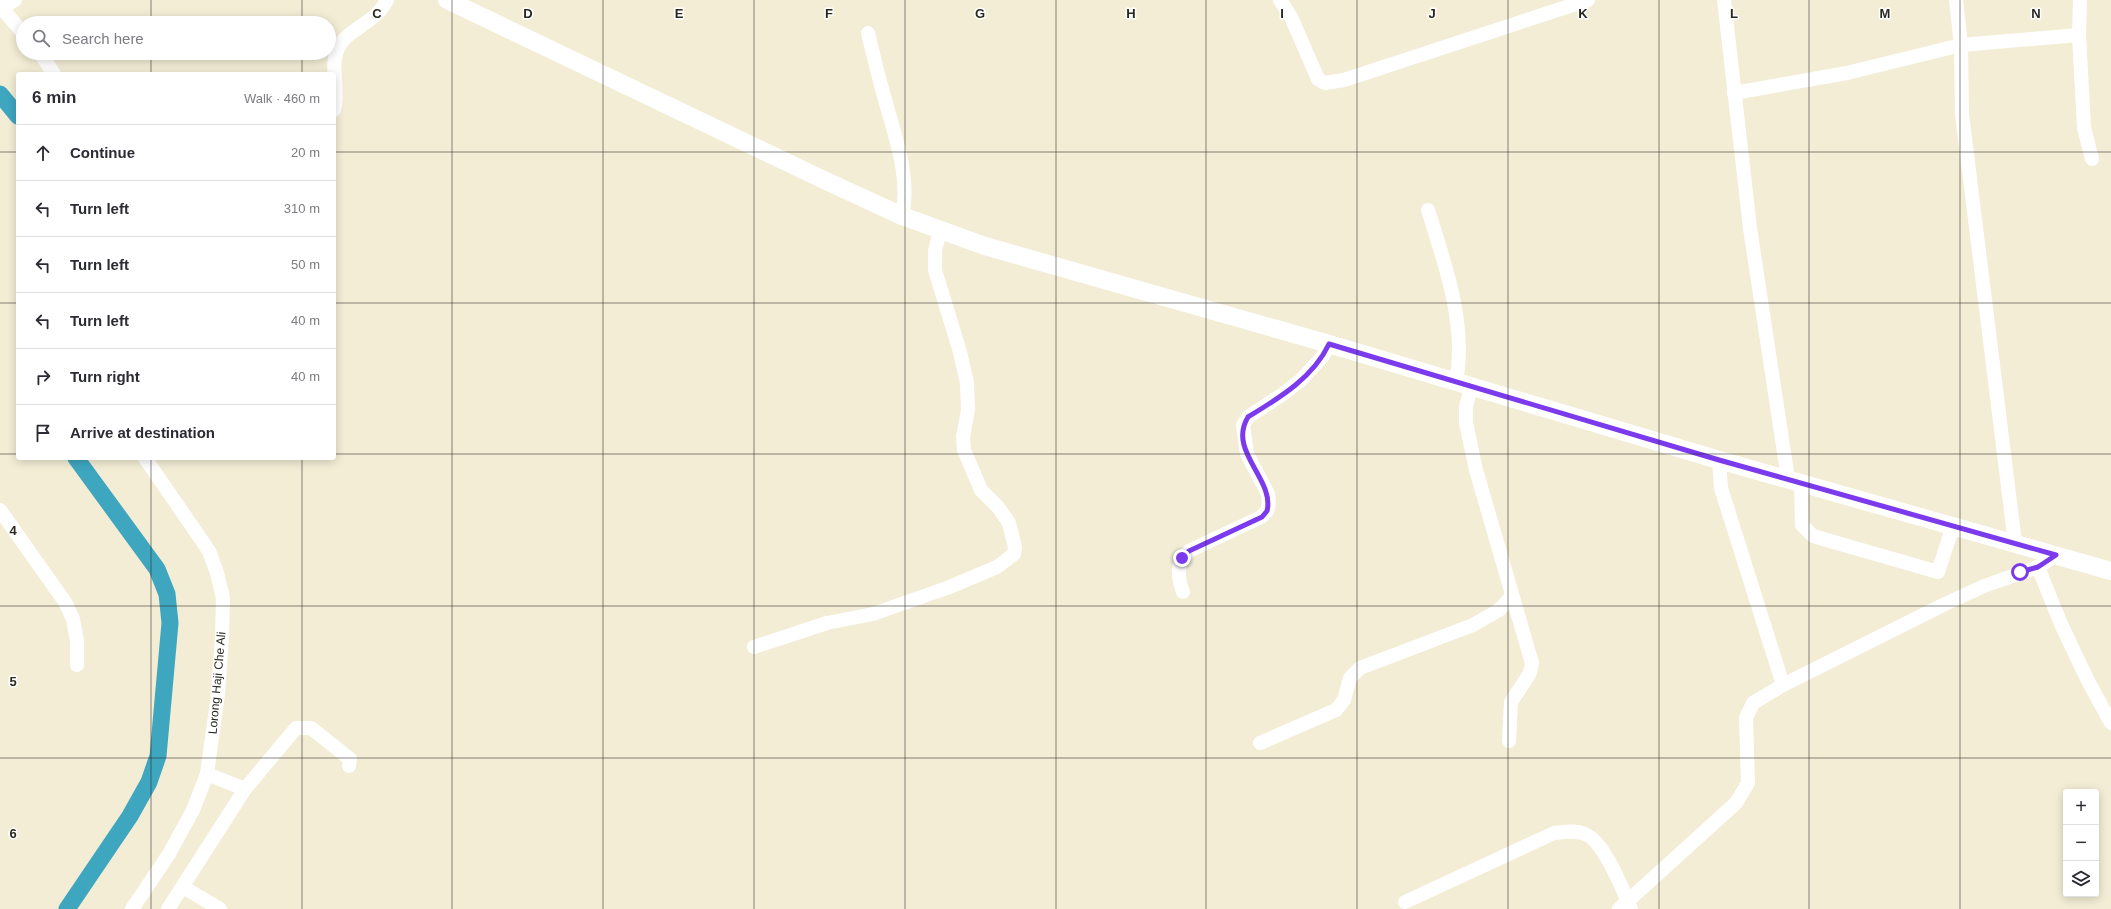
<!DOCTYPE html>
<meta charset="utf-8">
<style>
:root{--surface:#fff;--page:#f2f2f3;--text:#2b2b33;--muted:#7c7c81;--line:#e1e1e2}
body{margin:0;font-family:Arial,sans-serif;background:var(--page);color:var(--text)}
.controls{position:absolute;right:12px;bottom:12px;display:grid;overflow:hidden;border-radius:4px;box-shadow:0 2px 10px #0003}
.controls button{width:36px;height:36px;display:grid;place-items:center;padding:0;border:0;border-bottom:1px solid var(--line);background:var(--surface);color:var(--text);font:20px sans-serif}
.stop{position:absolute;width:12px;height:12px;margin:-9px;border:3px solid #7c3aed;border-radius:50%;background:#fff}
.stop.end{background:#7c3aed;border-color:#fff;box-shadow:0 1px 4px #0008}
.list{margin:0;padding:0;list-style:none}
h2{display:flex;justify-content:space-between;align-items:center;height:52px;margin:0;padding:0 16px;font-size:17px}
h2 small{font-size:13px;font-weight:400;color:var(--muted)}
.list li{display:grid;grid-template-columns:26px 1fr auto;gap:12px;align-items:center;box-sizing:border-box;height:56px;padding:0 16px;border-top:1px solid var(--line)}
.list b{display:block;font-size:15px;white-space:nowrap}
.list em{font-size:13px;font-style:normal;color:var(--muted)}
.icon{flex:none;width:22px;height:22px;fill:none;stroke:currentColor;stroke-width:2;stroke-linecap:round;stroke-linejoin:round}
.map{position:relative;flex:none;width:2111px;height:909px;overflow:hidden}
.search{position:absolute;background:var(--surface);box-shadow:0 2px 10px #0003;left:16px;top:16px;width:320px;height:44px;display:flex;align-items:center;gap:10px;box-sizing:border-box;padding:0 14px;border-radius:22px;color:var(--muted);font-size:15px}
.panel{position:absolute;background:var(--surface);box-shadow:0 2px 10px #0003;left:16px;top:72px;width:320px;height:388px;border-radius:4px}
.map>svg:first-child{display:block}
</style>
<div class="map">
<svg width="2111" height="909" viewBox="0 0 2111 909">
<rect width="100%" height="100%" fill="#f3edd6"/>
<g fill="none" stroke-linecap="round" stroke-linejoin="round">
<!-- canal -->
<g stroke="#3ea6bf" stroke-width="17">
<polyline points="0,94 18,116"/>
<polyline points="67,909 130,816 149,782 158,756 170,623 167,594 157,569 76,458"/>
</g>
<!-- minor -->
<g stroke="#fff" stroke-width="14">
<polyline points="1280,0 1291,17 1318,79 1325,83 1344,80 1588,0"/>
<polyline points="1724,0 1750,228 1788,479"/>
<polyline points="1956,0 1961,45 1962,114 2015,543"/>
<polyline points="2080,0 2079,35 2084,128 2092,159"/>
<polyline points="0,6 23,33"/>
<polyline points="2,8 15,0"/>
<path d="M868,33C873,54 878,75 884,96C894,134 911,176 902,216"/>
<polyline points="40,53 54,74"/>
<polyline points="1734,93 1847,73 1961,45 2079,35"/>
<path d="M334,110C340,90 329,67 338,48C347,29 376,23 387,0"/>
<path d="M1428,210C1445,264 1467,325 1456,381"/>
<polyline points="1471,386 1466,407 1466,423 1476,470 1532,663 1530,673 1511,702 1509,741"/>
<polyline points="1719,460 1721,488 1783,685"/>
<polyline points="1801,483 1802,525 1813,536 1938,572 1953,526"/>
<polyline points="0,510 65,602 73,619 77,641 77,665"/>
<polyline points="2038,567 2061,624 2088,681 2111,723"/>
<path d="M1183,592C1177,576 1176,563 1189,551L1261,517L1267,511L1269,504L1268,494L1247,454L1243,425L1248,417L1283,394L1301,380L1323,356L1329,344"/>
<polyline points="754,647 827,623 873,614 947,588 997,567 1014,554 1015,547 1009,523 998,507 981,490 964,450 963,437 968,410 967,383 960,352 935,270 935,251 940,230"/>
<polyline points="1260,743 1336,710 1344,700 1350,678 1360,668 1473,625 1499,610 1511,597"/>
<polyline points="207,774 245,789"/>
<polyline points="183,887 220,909"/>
<path d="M1405,902L1554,833C1565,832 1575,830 1585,834C1604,841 1623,890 1631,909"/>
<polyline points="132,909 169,854 193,810 207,774 218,694 222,637 223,598 217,573 209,551 145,458"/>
<polyline points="168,909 245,789 296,728 311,728 350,759 349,766"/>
<polyline points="1619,909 1736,803 1748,783 1746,718 1753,703 1783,685 1945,604 1984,586 2038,567 2056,555"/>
</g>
<!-- tertiary -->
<polyline stroke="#fff" stroke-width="18" points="447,0 824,180 902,216 985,246 1329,344 1719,460 2111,571"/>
</g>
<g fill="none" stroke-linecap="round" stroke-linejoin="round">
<!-- route -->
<path stroke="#7c3aed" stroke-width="5" d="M1182,558L1189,551L1262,517L1267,511C1275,479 1227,451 1248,417C1279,398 1313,378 1329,344L1719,460L2056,555L2038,567L2020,572"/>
</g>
<!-- grid -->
<path fill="none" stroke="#29271e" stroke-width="1" stroke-opacity="0.55" d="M151,0V23M302,0V23M452,0V909M603,0V909M754,0V909M905,0V909M1056,0V909M1206,0V909M1357,0V909M1508,0V909M1659,0V909M1809,0V909M1960,0V909M151,53V74M302,53V74M0,152H18M334,152H2111M0,303H18M334,303H2111M0,454H18M334,454H2111M151,458V909M302,458V909M0,606H2111M0,758H2111"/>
<g text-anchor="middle" stroke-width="3" stroke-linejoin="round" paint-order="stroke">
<!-- street labels -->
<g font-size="12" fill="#29271e" stroke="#fff">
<text transform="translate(217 683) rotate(-85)" y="4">Lorong Haji Che Ali</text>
</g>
</g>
<g font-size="13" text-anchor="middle" font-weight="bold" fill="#29271e" stroke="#fff" stroke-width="3" stroke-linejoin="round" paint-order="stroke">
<text x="377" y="18">C</text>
<text x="528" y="18">D</text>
<text x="679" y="18">E</text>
<text x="829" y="18">F</text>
<text x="980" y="18">G</text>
<text x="1131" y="18">H</text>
<text x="1282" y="18">I</text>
<text x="1432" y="18">J</text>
<text x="1583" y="18">K</text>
<text x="1734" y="18">L</text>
<text x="1885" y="18">M</text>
<text x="2036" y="18">N</text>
<text x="13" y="535">4</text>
<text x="13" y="686">5</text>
<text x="13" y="838">6</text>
</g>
</svg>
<div class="controls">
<button>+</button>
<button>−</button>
<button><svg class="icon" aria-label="layers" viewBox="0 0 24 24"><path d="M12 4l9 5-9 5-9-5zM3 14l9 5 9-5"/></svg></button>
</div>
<div class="stop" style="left:2020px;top:572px"></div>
<div class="stop end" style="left:1182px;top:558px"></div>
<div class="search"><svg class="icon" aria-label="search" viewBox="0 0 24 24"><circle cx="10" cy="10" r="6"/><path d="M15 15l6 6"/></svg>Search here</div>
<section class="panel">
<h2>6 min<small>Walk · 460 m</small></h2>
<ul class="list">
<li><svg class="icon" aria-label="ahead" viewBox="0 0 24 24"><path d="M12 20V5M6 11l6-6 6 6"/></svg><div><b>Continue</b></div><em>20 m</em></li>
<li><svg class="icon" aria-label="left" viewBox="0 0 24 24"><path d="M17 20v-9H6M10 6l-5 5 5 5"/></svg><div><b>Turn left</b></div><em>310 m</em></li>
<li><svg class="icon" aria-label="left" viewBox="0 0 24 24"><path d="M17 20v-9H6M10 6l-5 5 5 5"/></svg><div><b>Turn left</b></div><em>50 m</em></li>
<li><svg class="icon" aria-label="left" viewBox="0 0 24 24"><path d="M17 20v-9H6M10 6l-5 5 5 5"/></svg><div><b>Turn left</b></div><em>40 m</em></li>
<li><svg class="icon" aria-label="right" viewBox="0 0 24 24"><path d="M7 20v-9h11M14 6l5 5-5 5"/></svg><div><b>Turn right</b></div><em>40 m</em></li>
<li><svg class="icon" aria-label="arrive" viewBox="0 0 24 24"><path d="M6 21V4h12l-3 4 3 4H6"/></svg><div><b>Arrive at destination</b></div></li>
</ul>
</section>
</div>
